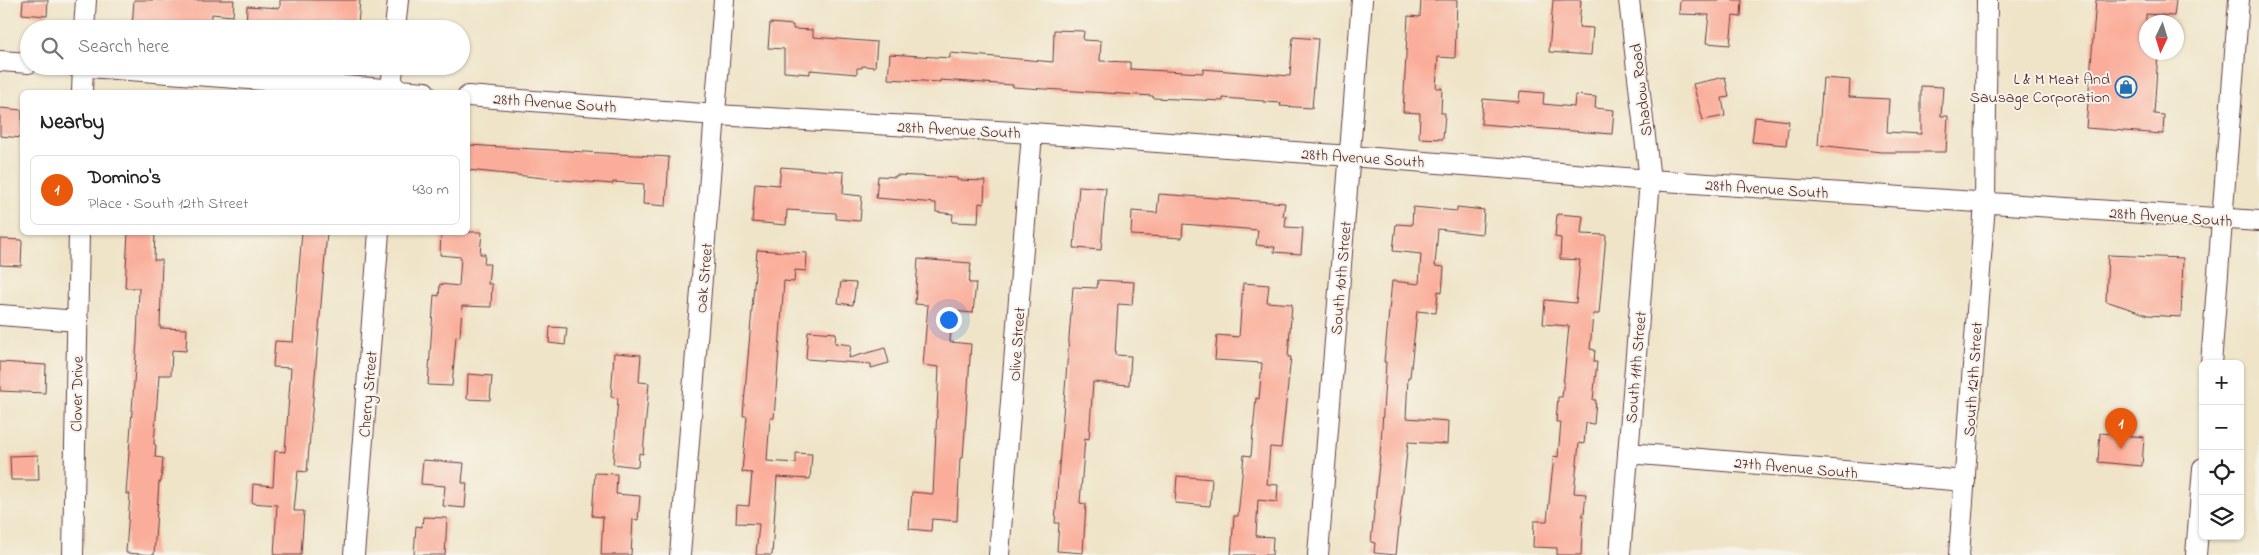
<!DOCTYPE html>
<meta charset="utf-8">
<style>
:root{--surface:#fff;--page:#f6f6f6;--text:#222;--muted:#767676;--line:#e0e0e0;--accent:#ea580c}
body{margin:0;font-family:"Indie Flower",sans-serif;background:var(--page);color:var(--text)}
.controls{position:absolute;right:15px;bottom:15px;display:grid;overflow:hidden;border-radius:8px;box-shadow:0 1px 4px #0004}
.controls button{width:45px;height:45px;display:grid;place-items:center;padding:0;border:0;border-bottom:1px solid var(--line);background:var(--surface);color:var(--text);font:25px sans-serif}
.compass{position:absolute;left:2139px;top:15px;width:45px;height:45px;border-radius:50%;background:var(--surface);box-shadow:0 1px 4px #0004;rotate:184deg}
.you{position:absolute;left:948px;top:319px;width:18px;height:18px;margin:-12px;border:4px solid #fff;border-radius:50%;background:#1a73e8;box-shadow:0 0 0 8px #1a73e833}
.badge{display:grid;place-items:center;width:32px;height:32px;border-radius:50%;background:var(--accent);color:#fff;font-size:16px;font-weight:700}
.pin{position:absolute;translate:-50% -41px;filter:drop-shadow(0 1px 2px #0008)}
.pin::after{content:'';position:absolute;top:26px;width:18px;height:15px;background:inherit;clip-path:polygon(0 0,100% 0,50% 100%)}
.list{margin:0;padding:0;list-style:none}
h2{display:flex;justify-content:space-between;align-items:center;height:65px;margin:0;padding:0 20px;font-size:21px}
h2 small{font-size:16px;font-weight:400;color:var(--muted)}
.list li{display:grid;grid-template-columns:32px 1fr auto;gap:15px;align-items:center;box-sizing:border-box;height:70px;margin:0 10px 10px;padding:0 10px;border:1px solid var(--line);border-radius:8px}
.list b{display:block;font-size:19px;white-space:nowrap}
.list p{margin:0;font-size:16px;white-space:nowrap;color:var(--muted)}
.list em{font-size:16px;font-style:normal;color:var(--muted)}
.icon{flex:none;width:28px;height:28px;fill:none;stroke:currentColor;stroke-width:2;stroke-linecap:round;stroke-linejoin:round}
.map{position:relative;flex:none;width:2259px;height:555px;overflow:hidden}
.search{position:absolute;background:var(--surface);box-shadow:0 1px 4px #0004;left:20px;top:20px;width:450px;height:55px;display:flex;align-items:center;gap:12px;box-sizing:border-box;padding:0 18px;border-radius:28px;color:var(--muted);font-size:19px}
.panel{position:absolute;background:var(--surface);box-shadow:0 1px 4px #0004;left:20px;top:90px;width:450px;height:145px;border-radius:8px}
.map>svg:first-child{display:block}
</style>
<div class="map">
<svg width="2259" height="555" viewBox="0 0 2259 555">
<rect width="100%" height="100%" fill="#f7f3e8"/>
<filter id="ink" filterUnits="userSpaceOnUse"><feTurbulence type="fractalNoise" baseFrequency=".02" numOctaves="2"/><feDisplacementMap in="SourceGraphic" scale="10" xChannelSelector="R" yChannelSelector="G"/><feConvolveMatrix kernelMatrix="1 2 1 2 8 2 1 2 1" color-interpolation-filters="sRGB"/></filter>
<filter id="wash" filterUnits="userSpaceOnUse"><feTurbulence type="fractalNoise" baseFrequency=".0096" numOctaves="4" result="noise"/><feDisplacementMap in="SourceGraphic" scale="20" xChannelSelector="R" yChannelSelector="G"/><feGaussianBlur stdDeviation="1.12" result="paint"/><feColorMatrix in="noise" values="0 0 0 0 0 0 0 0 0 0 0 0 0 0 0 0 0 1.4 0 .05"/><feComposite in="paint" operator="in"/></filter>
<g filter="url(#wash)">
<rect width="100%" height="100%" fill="#efe4c8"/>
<g id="blocks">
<!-- building -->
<g fill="#faad9a">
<polygon points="23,0 48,0 47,16 22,14"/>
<polygon points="134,0 234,0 233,16 212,14 211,29 169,26 169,29 132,28"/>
<polygon points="280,0 360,0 358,25 336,23 335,29 246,29 247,6 280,8"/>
<polygon points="1421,0 1457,0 1455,58 1438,57 1436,88 1442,88 1441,113 1445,113 1443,139 1419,138 1420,113 1403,112 1408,16 1420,17"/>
<polygon points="1553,0 1581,0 1579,27 1593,28 1591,55 1549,52"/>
<polygon points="1680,0 1742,0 1741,17 1733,16 1730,45 1706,43 1709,15 1679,14"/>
<polygon points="2096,0 2176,0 2174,16 2146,14 2146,52 2158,52 2154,114 2164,115 2163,134 2086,128"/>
<polygon points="770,23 793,25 793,29 813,30 813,37 877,42 875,67 862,66 862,68 857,68 857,74 810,70 810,74 784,72 784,49 768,48"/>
<polygon points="1054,30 1084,31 1083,40 1101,41 1100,61 1130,62 1130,69 1203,73 1203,69 1290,76 1293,37 1318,39 1312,108 1280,106 1281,103 1264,102 1264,101 1223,98 1223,101 1153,98 1153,96 1013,87 1013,85 940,80 940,82 888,79 890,54 950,58 950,53 1053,62"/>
<polygon points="1725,77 1729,97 1722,98 1725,116 1703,120 1693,84"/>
<polygon points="1823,78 1850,80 1849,97 1889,99 1887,132 1921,134 1921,86 1943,87 1941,116 1948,116 1946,152 1881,152 1818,145"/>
<polygon points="1520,91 1544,93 1543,104 1574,107 1575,95 1596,97 1595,108 1614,110 1612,134 1481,124 1483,99 1519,102"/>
<polygon points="0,108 22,110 22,138 0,136"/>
<polygon points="1755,117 1789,121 1786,145 1752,142"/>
<polygon points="468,145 669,157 666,206 643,204 644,184 613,182 613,184 563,180 468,170"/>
<polygon points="781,167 844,172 843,194 862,196 860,221 836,219 836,213 787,210 786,225 752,222 755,183 779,185"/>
<polygon points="896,175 957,178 957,180 985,181 984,204 979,203 978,223 952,222 953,214 936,212 936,203 876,198 878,176 896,177"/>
<polygon points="1079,186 1106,188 1101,250 1074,248"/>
<polygon points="1159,194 1285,203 1283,216 1286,216 1285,227 1303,228 1301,254 1274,252 1275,247 1256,245 1258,230 1183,224 1182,238 1131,235 1132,211 1157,213"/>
<polygon points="1413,207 1457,211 1457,207 1484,210 1482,234 1438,229 1435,266 1444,267 1442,292 1438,291 1436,313 1417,311 1410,377 1408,377 1406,418 1448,421 1447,444 1408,442 1396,555 1374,553 1375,543 1371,542 1381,444 1386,362 1384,362 1392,281 1419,284 1421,254 1393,251 1396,224 1412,225"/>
<polygon points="1557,214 1583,216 1581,234 1606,235 1599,314 1593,314 1590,349 1595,350 1594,362 1597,362 1593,400 1596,400 1594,424 1586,423 1584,444 1579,443 1574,493 1586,494 1584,513 1583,513 1581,555 1557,555 1557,548 1533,547 1534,521 1547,521 1554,456 1558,457 1561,422 1556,422 1558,397 1562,397 1569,326 1543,324 1545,300 1576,303 1580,260 1560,259 1561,238 1555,237"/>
<polygon points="128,232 155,232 154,260 162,260 160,328 187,329 186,351 172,350 171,375 159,375 154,444 156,445 155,457 163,458 161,482 159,482 154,555 126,553 130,494 126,494 137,341 139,288 125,288"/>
<polygon points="302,232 327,232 307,472 298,471 294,511 304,511 301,555 274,555 277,505 252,503 253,484 273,486 275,451 285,452 291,368 273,367 275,341 293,342"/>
<polygon points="441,232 482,232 480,254 485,254 484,264 490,264 488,284 492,284 491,307 462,306 460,337 456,336 452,386 428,385 434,295 439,296 440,284 459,286 461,257 440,255"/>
<polygon points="0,239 22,240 21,266 0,265"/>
<polygon points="757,250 807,253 806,271 795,270 794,282 784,281 774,418 770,418 767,461 796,463 796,453 812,454 810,479 777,477 772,555 756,555 759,524 736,523 737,505 749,506 752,473 742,472 747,416 743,416"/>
<polygon points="2108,255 2183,258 2181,317 2148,315 2106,301"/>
<polygon points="918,259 971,263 969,283 976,283 973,313 952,311 950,342 971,344 963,458 960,458 957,521 932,519 931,531 909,529 912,492 933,494 939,367 923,365 928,305 915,304"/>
<polygon points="1098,280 1134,282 1132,305 1118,304 1115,355 1131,356 1129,385 1093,382 1089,439 1085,438 1080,503 1086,504 1083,553 1057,551 1059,523 1055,523 1057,492 1073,287 1097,288"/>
<polygon points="841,282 856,283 853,305 838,303"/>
<polygon points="1243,283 1269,285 1267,302 1292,304 1288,357 1291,357 1281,448 1270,447 1267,484 1278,485 1277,502 1258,500 1256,536 1273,537 1272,555 1231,555 1234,516 1238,516 1244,455 1251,456 1256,398 1259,399 1262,363 1215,360 1217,335 1239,337"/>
<polygon points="550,327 567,328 565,345 549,343"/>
<polygon points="808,331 836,333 835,343 851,345 849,358 885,348 889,363 871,368 871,364 806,359"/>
<polygon points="614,353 641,355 639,382 649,383 643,454 639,453 638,467 613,464 618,398 611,397"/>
<polygon points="0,362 46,365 45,393 0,391"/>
<polygon points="468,374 492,376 490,400 467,399"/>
<polygon points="2100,433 2144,437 2142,466 2098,462"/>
<polygon points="38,455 39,480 11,480 10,456"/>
<polygon points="423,460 464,463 462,483 467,483 465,508 443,506 445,486 421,484"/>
<polygon points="595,473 617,474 616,494 640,496 638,520 633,519 631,555 601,555 603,517 592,516"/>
<polygon points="1177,476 1212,479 1210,506 1175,503"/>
<polygon points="423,517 447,518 445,555 414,555 416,526 422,527"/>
</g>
</g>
</g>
<g filter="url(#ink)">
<use href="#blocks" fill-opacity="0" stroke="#633d43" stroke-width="1"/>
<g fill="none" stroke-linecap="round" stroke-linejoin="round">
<!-- minor casing -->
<g stroke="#633d43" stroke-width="22">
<g id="minor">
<polyline points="84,29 86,0"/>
<polyline points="395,29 398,0"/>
<polyline points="0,61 29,63"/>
<polyline points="75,66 425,92"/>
<polyline points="82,92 83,66"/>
<polyline points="391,92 393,66"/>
<polyline points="468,96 716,115 1032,133 1350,156 1650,180 2259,221"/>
<polyline points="0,315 78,321"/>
<polyline points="2211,364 2239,0"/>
<polyline points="1628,453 1965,481"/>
<polyline points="73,555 79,232"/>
<polyline points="354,555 379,232"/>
<polyline points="680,555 724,0"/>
<polyline points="999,555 1032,133"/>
<polyline points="1318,555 1362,0"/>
<polyline points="1620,555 1650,180 1629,0"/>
<polyline points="1959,555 1985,203 1987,0"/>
<polyline points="2196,555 2203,468"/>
</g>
</g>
<!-- minor -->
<use href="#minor" stroke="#fff" stroke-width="20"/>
</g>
</g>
<!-- icons -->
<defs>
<g id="shop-ring" transform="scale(1.125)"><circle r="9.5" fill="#f7f3e8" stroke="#1f6fb2" stroke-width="1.5"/><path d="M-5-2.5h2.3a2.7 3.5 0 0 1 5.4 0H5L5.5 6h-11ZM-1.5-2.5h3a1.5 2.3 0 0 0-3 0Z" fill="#1f6fb2"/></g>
</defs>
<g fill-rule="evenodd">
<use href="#shop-ring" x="2126" y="87"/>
</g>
<g text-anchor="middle" stroke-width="4" stroke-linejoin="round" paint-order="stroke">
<!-- poi labels -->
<g font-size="16" fill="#4a1f2b" stroke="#f7f3e8" text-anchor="end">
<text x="2110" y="84">L &amp; M Meat And<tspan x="2110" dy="18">Sausage Corporation</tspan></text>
</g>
<!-- street labels -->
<g font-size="16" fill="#4a1f2b" stroke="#f7f3e8">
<text transform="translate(1640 90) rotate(-97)" y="6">Shadow Road</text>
<text transform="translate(555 102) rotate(4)" y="6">28th Avenue South</text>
<text transform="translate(959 129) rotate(3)" y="6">28th Avenue South</text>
<text transform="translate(1363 157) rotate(4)" y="6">28th Avenue South</text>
<text transform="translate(1767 188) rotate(4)" y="6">28th Avenue South</text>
<text transform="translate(2171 216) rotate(4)" y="6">28th Avenue South</text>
<text transform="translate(703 278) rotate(-85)" y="6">Oak Street</text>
<text transform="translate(1340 278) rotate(-85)" y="6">South 10th Street</text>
<text transform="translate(1016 344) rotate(-86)" y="6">Olive Street</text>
<text transform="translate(1635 367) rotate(-85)" y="6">South 11th Street</text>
<text transform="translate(1972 379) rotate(-86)" y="6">South 12th Street</text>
<text transform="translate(76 394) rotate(-89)" y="6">Clover Drive</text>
<text transform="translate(367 394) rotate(-85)" y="6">Cherry Street</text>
<text transform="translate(1796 467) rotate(5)" y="6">27th Avenue South</text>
</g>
</g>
</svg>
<div class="controls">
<button>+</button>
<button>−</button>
<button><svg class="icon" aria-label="locate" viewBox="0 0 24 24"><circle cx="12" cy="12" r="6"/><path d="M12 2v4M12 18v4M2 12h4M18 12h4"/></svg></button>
<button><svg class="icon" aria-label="layers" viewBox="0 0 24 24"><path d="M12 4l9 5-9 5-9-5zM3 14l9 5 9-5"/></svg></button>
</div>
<svg class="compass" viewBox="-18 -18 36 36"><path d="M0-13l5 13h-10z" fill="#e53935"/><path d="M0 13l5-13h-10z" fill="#767676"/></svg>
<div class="you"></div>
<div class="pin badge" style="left:2121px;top:449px">1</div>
<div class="search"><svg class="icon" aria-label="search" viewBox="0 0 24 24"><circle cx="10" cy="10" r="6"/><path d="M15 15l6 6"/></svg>Search here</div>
<section class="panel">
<h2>Nearby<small></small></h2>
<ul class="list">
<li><span class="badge">1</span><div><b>Domino's</b><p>Place · South 12th Street</p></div><em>430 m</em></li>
</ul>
</section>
</div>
